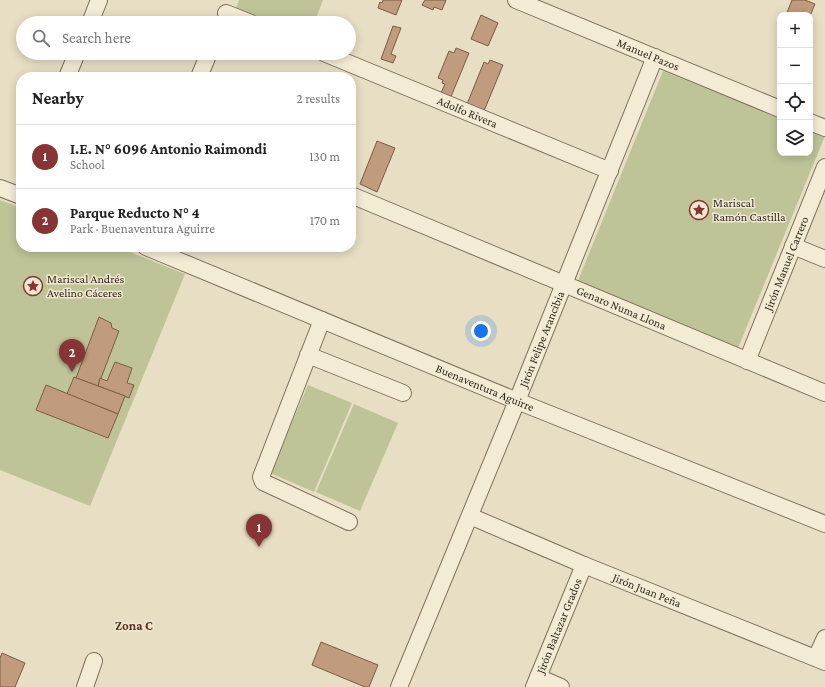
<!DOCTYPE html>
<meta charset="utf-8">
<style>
:root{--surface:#fff;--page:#f2f2f2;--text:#222;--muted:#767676;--line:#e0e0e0;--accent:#873534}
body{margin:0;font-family:"Crimson Pro",serif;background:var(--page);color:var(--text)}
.controls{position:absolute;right:12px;top:12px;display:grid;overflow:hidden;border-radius:8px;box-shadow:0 2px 10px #0003}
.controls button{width:36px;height:36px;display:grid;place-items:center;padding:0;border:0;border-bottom:1px solid var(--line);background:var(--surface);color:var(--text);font:20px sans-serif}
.you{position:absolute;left:481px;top:331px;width:14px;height:14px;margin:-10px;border:3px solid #fff;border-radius:50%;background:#1a73e8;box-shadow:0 0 0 6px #1a73e833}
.badge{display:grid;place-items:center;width:26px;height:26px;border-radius:50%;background:var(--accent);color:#fff;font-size:13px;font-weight:700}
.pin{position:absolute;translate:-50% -33px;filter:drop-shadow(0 1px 2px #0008)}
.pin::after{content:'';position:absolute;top:21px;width:14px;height:12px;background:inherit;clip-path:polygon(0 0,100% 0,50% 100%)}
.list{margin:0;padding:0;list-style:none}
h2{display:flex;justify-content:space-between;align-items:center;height:52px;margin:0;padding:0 16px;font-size:17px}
h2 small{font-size:13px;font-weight:400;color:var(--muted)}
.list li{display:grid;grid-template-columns:26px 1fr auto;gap:12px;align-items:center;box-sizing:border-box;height:64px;padding:0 16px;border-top:1px solid var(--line)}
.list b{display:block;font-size:15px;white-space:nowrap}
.list p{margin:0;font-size:13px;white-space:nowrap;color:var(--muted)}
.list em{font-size:13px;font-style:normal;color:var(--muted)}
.icon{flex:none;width:22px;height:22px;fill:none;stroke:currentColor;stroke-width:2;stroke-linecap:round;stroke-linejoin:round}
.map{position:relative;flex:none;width:825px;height:687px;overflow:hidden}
.search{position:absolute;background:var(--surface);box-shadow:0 2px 10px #0003;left:16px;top:16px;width:340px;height:44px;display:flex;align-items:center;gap:10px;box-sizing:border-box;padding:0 14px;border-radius:22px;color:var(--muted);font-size:15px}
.panel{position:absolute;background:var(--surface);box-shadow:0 2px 10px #0003;left:16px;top:72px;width:340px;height:180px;border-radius:16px}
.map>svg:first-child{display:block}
</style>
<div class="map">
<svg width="825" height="687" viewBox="0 0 825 687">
<rect width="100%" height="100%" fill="#e7dec3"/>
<!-- green -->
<g fill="#bec498">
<polygon points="239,0 323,0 314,23 265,23 235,11"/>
<polygon points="663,71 780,118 780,153 810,153 810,130 825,136 738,348 577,283"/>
<polygon points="0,200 21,208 21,247 117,247 185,274 90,506 0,470"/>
<polygon points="308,385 352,403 314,492 270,473"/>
<polygon points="354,404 398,423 360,511 316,492"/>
</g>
<!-- building -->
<g fill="#c19b7d" stroke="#7b5c45">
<polygon points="383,0 402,0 396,15 378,8 380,2 382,3"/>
<polygon points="425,0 446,0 442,10 434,7 433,10 422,5"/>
<polygon points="792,0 805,0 815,4 810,16 786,15"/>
<polygon points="481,15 498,23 488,46 471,39"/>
<polygon points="393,26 401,28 391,54 396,56 393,63 381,59"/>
<polygon points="456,48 469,53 450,99 440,95 445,84 442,83 443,80 438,78 449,51 454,53"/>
<polygon points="490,60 503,65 484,111 467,104 484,62 488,64"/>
<polygon points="377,141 395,148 377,192 360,184"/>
<polygon points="99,317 111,323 112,328 119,331 98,386 76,378"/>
<polygon points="115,362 132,368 127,383 134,385 129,398 98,386 100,378 107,381"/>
<polygon points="74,377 125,396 118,414 67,394"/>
<polygon points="46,385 118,414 108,438 36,410"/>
<polygon points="321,642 378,665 369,687 365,687 312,665"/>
<polygon points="2,653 25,663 15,687 0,687 0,658"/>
</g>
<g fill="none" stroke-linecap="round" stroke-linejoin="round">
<!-- minor casing -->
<g stroke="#7f705c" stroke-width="18">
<g id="minor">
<path id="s1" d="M516,0L780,109"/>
<polyline points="226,13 251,23"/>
<polyline points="90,23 99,0"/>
<path id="s2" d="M324,53L610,171"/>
<polyline points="67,77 77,53"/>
<polyline points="199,77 209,53"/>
<polyline points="810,122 825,128"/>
<polyline points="0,188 21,196"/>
<path id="s3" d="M351,195L825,393"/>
<polyline points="793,246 825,259"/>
<path id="s4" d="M146,247L517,401L825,524"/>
<polyline points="322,320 261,477 263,482 349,522"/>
<polyline points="308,355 403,393"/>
<path id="s5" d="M747,361L825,167"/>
<path id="s6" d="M470,516L584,565L825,662"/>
<polyline points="816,658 825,638"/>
<polyline points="538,677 561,687"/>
<polyline points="85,687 94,661"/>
<path id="s7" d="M399,687L517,401L655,57"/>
<path id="s8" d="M534,687L584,565"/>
</g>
</g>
<!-- minor -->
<use href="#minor" stroke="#f4ebd5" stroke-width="16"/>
</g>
<!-- icons -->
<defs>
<g id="sight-ring" transform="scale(1)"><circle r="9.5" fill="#f0e8d1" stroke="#873534" stroke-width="1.5"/><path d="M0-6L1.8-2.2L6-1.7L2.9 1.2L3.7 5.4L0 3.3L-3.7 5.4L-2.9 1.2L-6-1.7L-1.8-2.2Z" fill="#873534"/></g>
</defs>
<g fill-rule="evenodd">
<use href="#sight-ring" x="699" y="210"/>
<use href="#sight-ring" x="33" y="286"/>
</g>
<g text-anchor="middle" stroke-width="3" stroke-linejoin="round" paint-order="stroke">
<!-- street labels -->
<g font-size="12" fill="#31281e" stroke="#f0e8d1">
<text dy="4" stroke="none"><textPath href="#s1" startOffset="143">Manuel Pazos</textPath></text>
<text dy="4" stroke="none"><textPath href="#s2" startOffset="155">Adolfo Rivera</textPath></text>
<text dy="4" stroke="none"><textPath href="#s5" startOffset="105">Jirón Manuel Carrero</textPath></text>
<text dy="4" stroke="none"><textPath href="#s3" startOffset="293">Genaro Numa Llona</textPath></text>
<text dy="4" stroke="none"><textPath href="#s7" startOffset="376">Jirón Felipe Arancibia</textPath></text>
<text dy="4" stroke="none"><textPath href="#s4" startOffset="367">Buenaventura Aguirre</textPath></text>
<text dy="4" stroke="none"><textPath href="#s6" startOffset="192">Jirón Juan Peña</textPath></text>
<text dy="4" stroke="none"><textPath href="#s8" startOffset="66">Jirón Baltazar Grados</textPath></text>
</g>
<!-- poi labels -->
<g font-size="12" fill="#31281e" stroke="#f0e8d1" text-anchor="start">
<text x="713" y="207">Mariscal<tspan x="713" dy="14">Ramón Castilla</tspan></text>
<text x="47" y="283">Mariscal Andrés<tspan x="47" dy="14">Avelino Cáceres</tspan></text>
</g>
<!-- neighbourhood labels -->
<g font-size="13" font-weight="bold" fill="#583023" stroke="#f0e8d1">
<text x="134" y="630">Zona C</text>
</g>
</g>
</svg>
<div class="controls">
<button>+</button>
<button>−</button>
<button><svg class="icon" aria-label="locate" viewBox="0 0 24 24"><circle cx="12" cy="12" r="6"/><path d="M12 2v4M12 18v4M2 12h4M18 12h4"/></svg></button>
<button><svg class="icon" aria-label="layers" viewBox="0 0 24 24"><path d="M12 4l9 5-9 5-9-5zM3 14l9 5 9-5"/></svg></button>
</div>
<div class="you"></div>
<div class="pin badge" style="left:259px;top:547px">1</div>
<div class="pin badge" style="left:72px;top:372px">2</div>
<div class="search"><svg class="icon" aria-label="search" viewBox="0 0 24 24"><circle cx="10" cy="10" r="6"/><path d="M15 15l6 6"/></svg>Search here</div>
<section class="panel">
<h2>Nearby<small>2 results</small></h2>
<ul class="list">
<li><span class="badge">1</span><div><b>I.E. N° 6096 Antonio Raimondi</b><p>School</p></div><em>130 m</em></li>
<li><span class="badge">2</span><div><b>Parque Reducto N° 4</b><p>Park · Buenaventura Aguirre</p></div><em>170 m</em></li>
</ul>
</section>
</div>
